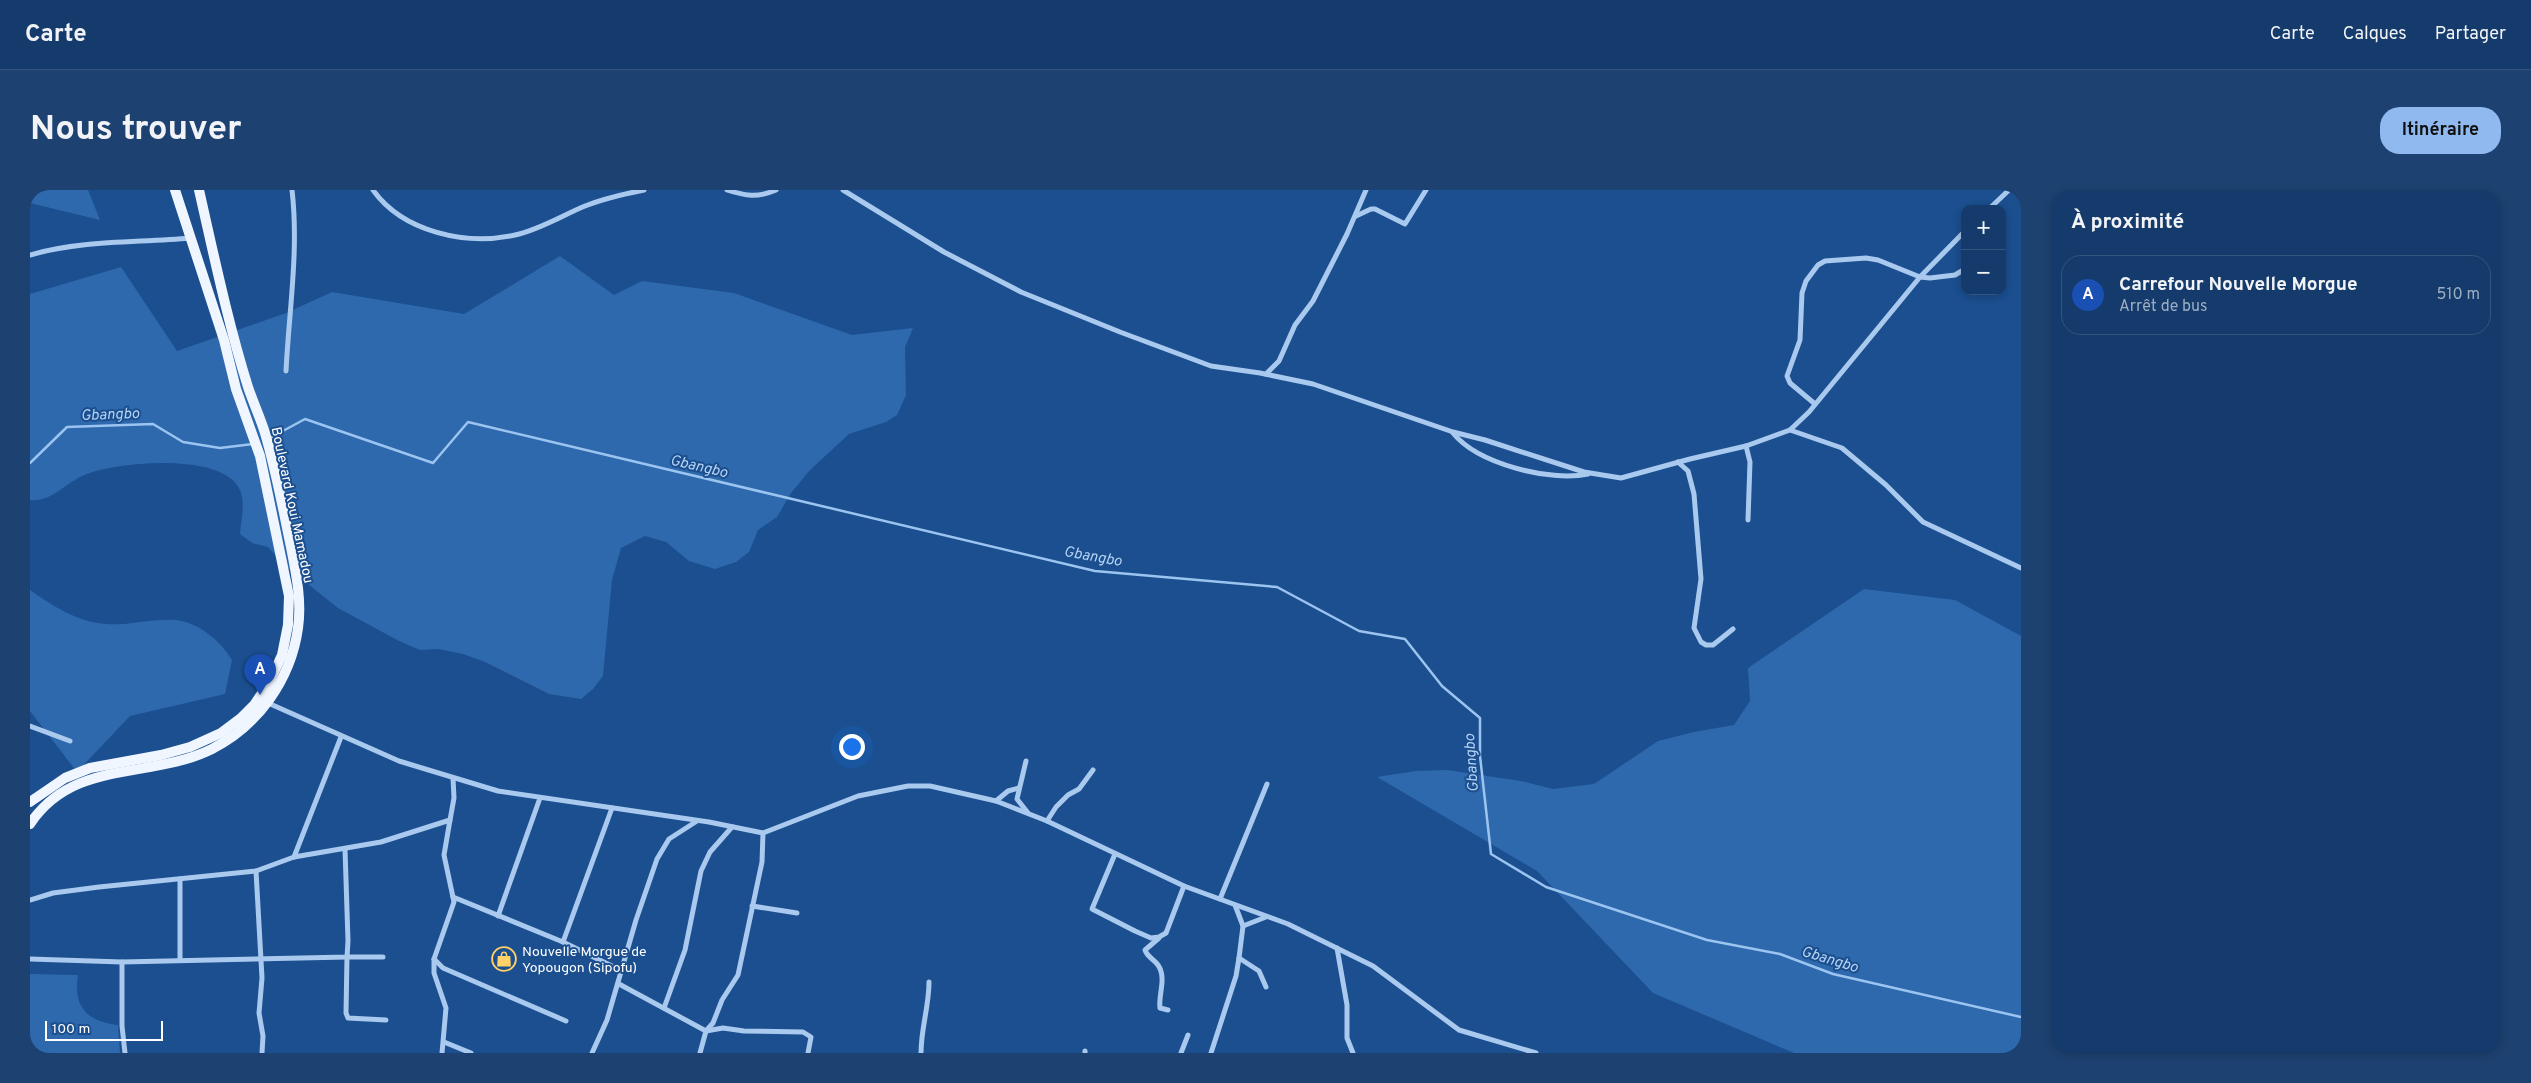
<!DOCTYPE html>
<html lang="fr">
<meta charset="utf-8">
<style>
:root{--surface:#143b6b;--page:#1d4271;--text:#f1f3f6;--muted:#9dadc1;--line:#33557e;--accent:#90b9f0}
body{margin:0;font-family:Overpass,sans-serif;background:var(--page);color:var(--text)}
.controls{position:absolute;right:15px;top:15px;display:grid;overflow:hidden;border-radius:10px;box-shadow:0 2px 8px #0003}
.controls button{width:45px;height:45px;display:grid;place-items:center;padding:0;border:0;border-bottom:1px solid var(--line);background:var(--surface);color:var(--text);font:25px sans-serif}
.scale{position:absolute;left:15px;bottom:12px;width:118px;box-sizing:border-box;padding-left:5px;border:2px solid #fff;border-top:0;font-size:14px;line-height:18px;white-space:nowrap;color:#fff;-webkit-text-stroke:4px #1b4f8f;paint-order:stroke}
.you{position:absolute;left:821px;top:556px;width:18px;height:18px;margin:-12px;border:4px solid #fff;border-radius:50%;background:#1a73e8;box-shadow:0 0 0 8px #1a73e833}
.badge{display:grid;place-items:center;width:32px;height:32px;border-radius:50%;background:var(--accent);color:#fff;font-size:16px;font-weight:700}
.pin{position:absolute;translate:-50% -41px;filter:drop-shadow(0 1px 2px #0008)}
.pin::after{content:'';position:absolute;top:26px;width:18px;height:15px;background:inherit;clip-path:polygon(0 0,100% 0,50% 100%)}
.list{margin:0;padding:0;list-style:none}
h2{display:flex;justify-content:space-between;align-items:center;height:65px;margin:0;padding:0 20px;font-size:21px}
h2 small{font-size:16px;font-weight:400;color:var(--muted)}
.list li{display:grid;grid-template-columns:32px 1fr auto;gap:15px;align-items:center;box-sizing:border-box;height:80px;margin:0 10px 10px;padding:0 10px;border:1px solid var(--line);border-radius:20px}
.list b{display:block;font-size:19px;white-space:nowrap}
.list p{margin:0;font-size:16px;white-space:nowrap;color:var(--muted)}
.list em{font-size:16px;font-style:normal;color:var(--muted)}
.map{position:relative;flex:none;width:1991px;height:863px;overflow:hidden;border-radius:20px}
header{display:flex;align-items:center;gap:30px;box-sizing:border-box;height:70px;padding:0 25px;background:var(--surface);border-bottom:1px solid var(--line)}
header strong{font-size:24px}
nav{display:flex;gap:28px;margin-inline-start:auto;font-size:18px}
.intro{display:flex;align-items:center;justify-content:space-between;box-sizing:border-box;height:120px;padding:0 30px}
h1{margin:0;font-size:35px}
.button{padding:12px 22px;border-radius:20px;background:var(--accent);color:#111;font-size:18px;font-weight:700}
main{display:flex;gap:30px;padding:0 30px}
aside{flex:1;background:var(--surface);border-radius:20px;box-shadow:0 2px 8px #0003}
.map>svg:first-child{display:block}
</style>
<header>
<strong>Carte</strong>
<nav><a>Carte</a><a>Calques</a><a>Partager</a></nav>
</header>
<div class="intro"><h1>Nous trouver</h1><a class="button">Itinéraire</a></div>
<main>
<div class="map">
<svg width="1991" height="863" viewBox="0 0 1991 863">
<rect width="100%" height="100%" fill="#1b4f8f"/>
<!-- green -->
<g fill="#2e69ad">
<polygon points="0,0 58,0 70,30 0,13"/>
<path d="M530,66L584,105L612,91L704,103L822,145L883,138L875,157L876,205L867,225L856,232L819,244L780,280L761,303L747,327L728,340L719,362L706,372L685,379L659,371L636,352L615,346L591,358L582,390L573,486L563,499L551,509L519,504L455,472L433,464L408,459L390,460L369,451L308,418L254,375L238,357L222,353L210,344C211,329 217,309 207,295C184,263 89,272 57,284C36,291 24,312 0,310V104L91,77L147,161L256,123L302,102L434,124Z"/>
<polygon points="1834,399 1925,410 1991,446 1991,863 1764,863 1623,803 1507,681 1347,587 1386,581 1417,580 1491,591 1523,599 1564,594 1628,551 1664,542 1704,535 1720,511 1718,478"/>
<path d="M0,400C23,416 47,432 76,434C98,436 122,428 145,430C168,432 191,451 202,470L195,504L100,526L47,582L0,521Z"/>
<path d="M0,784L48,785C43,816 56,831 88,835L90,863H0Z"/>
</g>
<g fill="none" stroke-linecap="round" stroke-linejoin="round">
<!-- stream -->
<g stroke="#9cc4f0" stroke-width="2.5">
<polyline points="240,248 275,229 403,273 438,232 1065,381 1247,397 1329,441 1375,449 1412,496 1450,528 1450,566 1461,664 1516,697 1677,750 1750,764 1803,784 1991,827"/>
<polyline points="0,273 37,237 123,234 153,252 190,258 223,254"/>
</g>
<!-- minor -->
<g stroke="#a9c9ee" stroke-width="5">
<path d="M343,0C373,42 436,56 485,45C509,40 533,25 555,16C575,8 594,4 614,0"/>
<path d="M697,0C715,6 728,8 746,0"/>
<polyline points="813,0 914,62 991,102 1090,142 1181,176 1230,183 1283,194 1423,242 1455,250 1554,282 1591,288 1660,269 1716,256 1760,240 1779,222 1890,87 1935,41"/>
<polyline points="1959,19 1979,0"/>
<polyline points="1326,26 1341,19 1345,19 1375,34 1396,0"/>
<path d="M0,65C52,50 107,53 160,48"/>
<path d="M256,181C259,121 269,60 262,0"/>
<polyline points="1236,184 1249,171 1265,135 1283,111 1317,44 1336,0"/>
<polyline points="1785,214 1760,193 1757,186 1770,150 1772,103 1776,91 1788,75 1795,71 1836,68 1848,70 1890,87 1900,88 1925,85 1935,79"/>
<polyline points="1760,240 1812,258 1856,295 1893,332 1991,378"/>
<path d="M1423,243C1448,274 1520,292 1558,284"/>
<polyline points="1716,256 1720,272 1718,330"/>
<polyline points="1648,272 1658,281 1664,304 1671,389 1664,438 1671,452 1676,455 1683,455 1703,439"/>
<polyline points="238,513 369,571 468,601 679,632 733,643 828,606 878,596 900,596 966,611 1017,631 1154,696 1258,734 1343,776 1429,840 1506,863"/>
<polyline points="0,536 40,551"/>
<polyline points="996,571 987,609 998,623"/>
<polyline points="966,611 978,601 989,598"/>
<polyline points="1017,631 1026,617 1038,605 1049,599 1063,580"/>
<polyline points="1085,664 1062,719 1105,741 1121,748 1129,747 1136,743 1154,696"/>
<polyline points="264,667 311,547"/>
<polyline points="226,681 232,788 229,823 233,846 232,863"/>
<polyline points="423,707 533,752 592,781"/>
<polyline points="1190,709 1237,594"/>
<polyline points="0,710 23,703 69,697 226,681 264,667 351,652 420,630 424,608 423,588"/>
<polyline points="722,716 767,723"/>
<polyline points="468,726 510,608"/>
<polyline points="1213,736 1236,727"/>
<path d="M1129,748L1115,760C1117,767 1124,769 1128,775C1137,788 1128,805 1130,818L1138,820"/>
<polyline points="533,752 582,618"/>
<polyline points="1307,758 1317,815 1317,848 1323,863"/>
<polyline points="353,767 317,767 316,823 318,828 356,830"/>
<polyline points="1209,768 1229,781 1236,797"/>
<polyline points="0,769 92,772 317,767 318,751 315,659"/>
<polyline points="404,769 413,778 536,831"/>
<polyline points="150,770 150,689"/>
<polyline points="92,772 92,836 95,863"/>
<polyline points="589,794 676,841 670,863"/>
<polyline points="634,818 655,760 671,681 680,662 702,637"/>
<polyline points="676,841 683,833 692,810 708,785 732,672 733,643"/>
<polyline points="676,841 693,838 714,841 773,842 781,847 778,863"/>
<polyline points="414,852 441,863"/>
<polyline points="412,863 416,818 404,783 404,769 424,712 414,665 420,630"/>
<polyline points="562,863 577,830 606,730 627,669 639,649 667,631"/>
<path d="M891,863C891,838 899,817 899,792"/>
<polyline points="1055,863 1055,861"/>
<polyline points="1151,863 1158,845"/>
<polyline points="1181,863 1206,786 1209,768 1213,736 1205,715"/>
</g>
<!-- primary -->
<g stroke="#f0f6ff" stroke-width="10">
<polyline points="0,612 35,588 60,578 131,565 160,557 191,543 211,528 224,515 239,493 252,465 258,435 259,406 230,266 206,199 194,150 145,0"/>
<path d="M0,634C44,568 120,590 182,559C228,536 261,489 268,438C272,411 266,383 261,357C253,319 246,280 235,243C230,227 223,212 218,197C198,133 184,66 169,0"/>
</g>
</g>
<!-- icons -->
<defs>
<g id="shop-ring" transform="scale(1.25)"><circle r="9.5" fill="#1b4f8f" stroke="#ffd166" stroke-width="1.5"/><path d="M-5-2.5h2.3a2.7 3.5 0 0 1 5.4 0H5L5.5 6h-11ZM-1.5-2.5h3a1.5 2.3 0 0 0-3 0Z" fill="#ffd166"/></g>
</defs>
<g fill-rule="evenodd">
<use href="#shop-ring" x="474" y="769"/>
</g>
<g text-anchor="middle" stroke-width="4" stroke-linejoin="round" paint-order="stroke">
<!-- street labels -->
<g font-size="14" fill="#fff" stroke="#1b4f8f">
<text transform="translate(263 315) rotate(78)" y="5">Boulevard Koui Mamadou</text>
</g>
<!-- poi labels -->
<g font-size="14" fill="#fff" stroke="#1b4f8f" text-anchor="start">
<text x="492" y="766">Nouvelle Morgue de<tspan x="492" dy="16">Yopougon (Sipofu)</tspan></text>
</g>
<!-- water labels -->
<g font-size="15" font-style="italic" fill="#b5d3f5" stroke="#1b4f8f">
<text transform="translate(80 224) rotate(-2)" y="5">Gbangbo</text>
<text transform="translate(669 276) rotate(13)" y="5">Gbangbo</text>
<text transform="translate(1063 366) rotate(10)" y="5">Gbangbo</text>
<text transform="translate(1441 573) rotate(-94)" y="5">Gbangbo</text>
<text transform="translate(1800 769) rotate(17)" y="5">Gbangbo</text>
</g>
</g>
</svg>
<div class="controls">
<button>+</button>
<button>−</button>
</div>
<div class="scale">100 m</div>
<div class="you"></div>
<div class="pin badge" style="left:230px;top:505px;background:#1a4fb4">A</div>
</div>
<aside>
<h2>À proximité<small></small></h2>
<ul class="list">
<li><span class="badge" style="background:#1a4fb4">A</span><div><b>Carrefour Nouvelle Morgue</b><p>Arrêt de bus</p></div><em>510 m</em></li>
</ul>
</aside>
</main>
